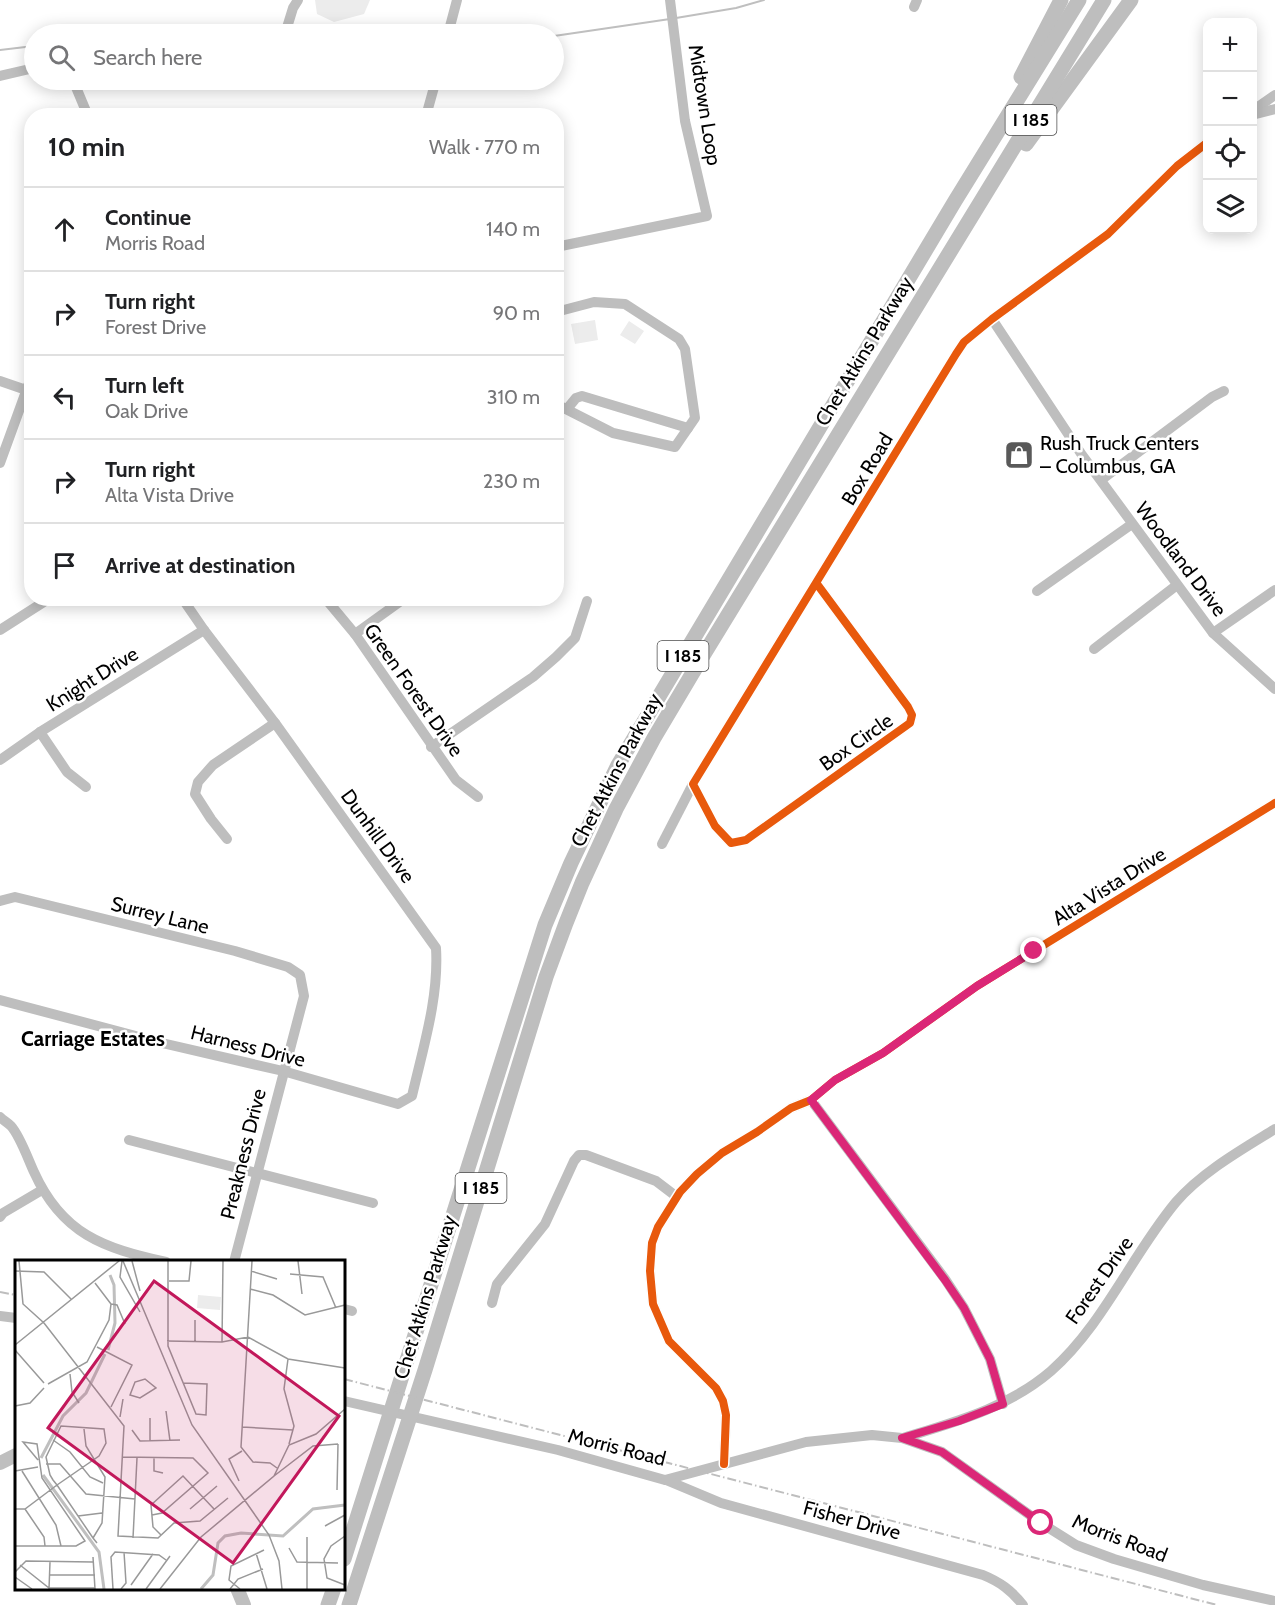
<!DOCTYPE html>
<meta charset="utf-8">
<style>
:root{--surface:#fff;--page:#f6f6f6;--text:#202124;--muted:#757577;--line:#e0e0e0}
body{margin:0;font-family:Cabin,sans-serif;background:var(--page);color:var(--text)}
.controls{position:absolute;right:18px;top:18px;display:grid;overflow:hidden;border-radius:12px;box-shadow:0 3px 15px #0003}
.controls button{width:54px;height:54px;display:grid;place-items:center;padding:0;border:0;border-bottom:2px solid var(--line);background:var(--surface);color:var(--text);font:30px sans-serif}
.stop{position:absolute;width:18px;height:18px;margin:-14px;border:4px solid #db2777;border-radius:50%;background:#fff}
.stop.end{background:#db2777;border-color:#fff;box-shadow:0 2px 6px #0008}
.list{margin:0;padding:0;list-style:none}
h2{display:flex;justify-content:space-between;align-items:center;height:78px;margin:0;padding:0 24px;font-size:26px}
h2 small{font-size:20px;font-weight:400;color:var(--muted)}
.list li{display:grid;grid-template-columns:39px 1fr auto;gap:18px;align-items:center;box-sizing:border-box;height:84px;padding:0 24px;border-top:2px solid var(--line)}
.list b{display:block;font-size:22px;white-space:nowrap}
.list p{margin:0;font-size:20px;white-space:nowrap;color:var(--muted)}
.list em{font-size:20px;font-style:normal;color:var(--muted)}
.icon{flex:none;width:33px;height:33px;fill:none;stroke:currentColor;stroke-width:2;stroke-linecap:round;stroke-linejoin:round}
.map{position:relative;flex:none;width:1275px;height:1605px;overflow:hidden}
.search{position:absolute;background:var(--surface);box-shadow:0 3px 15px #0003;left:24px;top:24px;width:540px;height:66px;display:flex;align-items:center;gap:15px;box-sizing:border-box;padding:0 21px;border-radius:33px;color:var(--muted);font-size:22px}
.panel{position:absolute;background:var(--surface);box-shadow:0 3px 15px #0003;left:24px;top:108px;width:540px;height:498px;border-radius:24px}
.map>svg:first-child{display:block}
</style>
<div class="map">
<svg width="1275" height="1605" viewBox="0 0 1275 1605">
<rect width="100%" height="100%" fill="#fff"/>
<!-- green -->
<g fill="#ececec">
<polygon points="315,0 370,0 364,14 334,22 317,14"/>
<polygon points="595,320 598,340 575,344 571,324"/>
<polygon points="629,321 644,331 635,344 620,335"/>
</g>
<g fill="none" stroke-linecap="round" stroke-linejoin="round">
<!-- stream -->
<g stroke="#bfbfbf" stroke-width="2">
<polyline points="676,18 736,8 764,0"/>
<polyline points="554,36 670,19"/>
<polyline points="0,50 34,46"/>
</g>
<!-- river -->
<g stroke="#bfbfbf" stroke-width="14">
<polyline points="0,1463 16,1455"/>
<polyline points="237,1588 244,1605"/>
</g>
<!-- minor -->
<g stroke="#bebebe" stroke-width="10">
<polyline points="914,7 917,0"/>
<polyline points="285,34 293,8 298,0"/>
<polyline points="448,34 457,0"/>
<polyline points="0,76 34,68"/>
<polyline points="73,80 88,116"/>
<polyline points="1252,111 1275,95"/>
<polyline points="1252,115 1275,109"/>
<polyline points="426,116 436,80"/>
<polyline points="556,247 707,216 685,121 670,0"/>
<polyline points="556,312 594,302 625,304 679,339 685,349 695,418 675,447 613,433 556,404"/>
<polyline points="992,319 1082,455 1213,633 1275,689"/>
<polyline points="0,381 32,392"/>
<polyline points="567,409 576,398 582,396 688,428"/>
<polyline points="0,463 32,375"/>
<polyline points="1101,480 1212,397 1224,391"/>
<polyline points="817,584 908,707 912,715 910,723 746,840 731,843 715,826 693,784 956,354 964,342 992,319 1108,234 1177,166 1208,142"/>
<polyline points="1037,591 1132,524"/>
<polyline points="325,598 355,634 456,780 478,797"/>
<polyline points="0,630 50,598"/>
<polyline points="1213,633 1275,590"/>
<polyline points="355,634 405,598"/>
<polyline points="1094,649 1177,585"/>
<polyline points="40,732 67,772 86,787"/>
<polyline points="431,747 533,677 556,657 575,638 587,601"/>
<polyline points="0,760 40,732 204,630"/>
<polyline points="227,839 211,819 195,794 198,782 213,765 275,723"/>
<polyline points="662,844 693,784"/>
<polyline points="0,901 15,897 235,951 288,967 300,975 304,996 234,1262"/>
<path d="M0,1000L162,1043L283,1071L398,1104L412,1096C423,1048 439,998 436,948L275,723L204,630L182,598"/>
<polyline points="811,1100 945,1279 964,1308 990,1359 1003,1404"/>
<path d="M0,1117C3,1120 8,1123 11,1126C20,1136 28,1159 34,1172C62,1234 103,1248 166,1262"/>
<polyline points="129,1140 373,1203"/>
<polyline points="0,1217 3,1213 42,1190"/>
<polyline points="492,1303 497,1284 545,1224 574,1161 579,1155 586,1155 656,1181 677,1197"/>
<polyline points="344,1309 352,1311"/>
<polyline points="0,1316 16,1318"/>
<polyline points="344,1401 558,1450 665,1480 806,1442 872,1435 902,1438 942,1452 1041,1523 1076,1545 1114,1559 1203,1585 1275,1601"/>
<path d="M903,1438C955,1422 1008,1408 1051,1371C1104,1324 1131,1256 1176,1202C1202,1172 1241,1150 1275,1129"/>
<polyline points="724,1464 726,1415 723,1401 716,1388 669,1341 653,1304 650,1271 652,1243 658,1227 680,1192 697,1174 722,1153 757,1132 791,1108 811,1100 835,1080 883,1053 977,986 1275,803"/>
<path d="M666,1480L721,1503L983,1575C1000,1582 1011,1590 1023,1605"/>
</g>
<!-- highway -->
<g stroke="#bebebe" stroke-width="15">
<polyline points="1021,77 1061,0"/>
<polyline points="1026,144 1131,0"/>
<polyline points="344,1559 545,925 571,863 618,765 955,201 1079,0"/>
<polyline points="328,1605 334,1588"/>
<polyline points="349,1605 425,1370 546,977 566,923 582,883 616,809 654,738 701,659 1104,0"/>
</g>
<!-- rail -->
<g stroke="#bebebe" stroke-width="2" stroke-dasharray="9 3 1.5 3" stroke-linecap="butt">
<polyline points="0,1292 16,1295"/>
<polyline points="344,1379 1217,1605"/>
</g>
<!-- cycleway casing -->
<g stroke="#fff" stroke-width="11">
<g id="cycleway">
<polyline points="817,584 908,707 912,715 910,723 746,840 731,843 715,826 693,784 956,354 964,342 992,319 1108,234 1177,166 1208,142"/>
<polyline points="724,1464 726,1415 723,1401 716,1388 669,1341 653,1304 650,1271 652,1243 658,1227 680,1192 697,1174 722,1153 757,1132 791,1108 811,1100 835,1080 883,1053 977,986 1275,803"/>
</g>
</g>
<!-- cycleway -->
<use href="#cycleway" stroke="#e8590c" stroke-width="8"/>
</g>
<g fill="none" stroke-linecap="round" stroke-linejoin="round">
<!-- route -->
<polyline stroke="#db2777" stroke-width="8" points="1034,951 977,986 883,1053 835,1080 811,1100 945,1280 964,1308 990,1359 1003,1404 959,1421 902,1438 942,1452 1041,1523"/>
</g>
<!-- icons -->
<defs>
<g id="shop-square" transform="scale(1.5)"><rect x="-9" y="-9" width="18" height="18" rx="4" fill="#595959" stroke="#fff"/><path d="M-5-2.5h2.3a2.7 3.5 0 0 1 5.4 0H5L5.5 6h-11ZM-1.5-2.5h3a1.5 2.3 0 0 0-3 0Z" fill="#fff"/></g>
</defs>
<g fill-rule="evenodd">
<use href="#shop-square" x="1019" y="455"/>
</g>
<g text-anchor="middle" stroke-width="5" stroke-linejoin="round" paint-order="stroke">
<!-- shield labels -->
<g fill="#fff" stroke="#4c4c4c" stroke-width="1.5">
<rect x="1005.5" y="105" width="51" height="30" rx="4.5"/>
<rect x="657.5" y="641" width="51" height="30" rx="4.5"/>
<rect x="455.5" y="1173" width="51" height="30" rx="4.5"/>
</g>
<g font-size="18" font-weight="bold" fill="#000">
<text x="1031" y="126">I 185</text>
<text x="683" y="662">I 185</text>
<text x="481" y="1194">I 185</text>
</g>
<!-- street labels -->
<g font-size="20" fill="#000" stroke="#fff">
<text transform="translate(705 105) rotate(81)" y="7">Midtown Loop</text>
<text transform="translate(864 351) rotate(-59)" y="7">Chet Atkins Parkway</text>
<text transform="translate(867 469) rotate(-59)" y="7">Box Road</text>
<text transform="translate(1181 559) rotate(53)" y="7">Woodland Drive</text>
<text transform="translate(92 679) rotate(-32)" y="7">Knight Drive</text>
<text transform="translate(414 690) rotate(55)" y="7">Green Forest Drive</text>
<text transform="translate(856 742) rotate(-35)" y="7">Box Circle</text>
<text transform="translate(616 770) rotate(-62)" y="7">Chet Atkins Parkway</text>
<text transform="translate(378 836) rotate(54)" y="7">Dunhill Drive</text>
<text transform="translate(1109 886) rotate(-32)" y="7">Alta Vista Drive</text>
<text transform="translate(160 915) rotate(14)" y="7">Surrey Lane</text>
<text transform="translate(248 1046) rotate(14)" y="7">Harness Drive</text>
<text transform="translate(243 1154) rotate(-76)" y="7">Preakness Drive</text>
<text transform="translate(1099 1280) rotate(-55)" y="7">Forest Drive</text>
<text transform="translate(425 1297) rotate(-73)" y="7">Chet Atkins Parkway</text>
<text transform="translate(617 1447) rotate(14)" y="7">Morris Road</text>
<text transform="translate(852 1520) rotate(15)" y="7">Fisher Drive</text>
<text transform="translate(1120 1538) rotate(21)" y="7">Morris Road</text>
</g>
<!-- poi labels -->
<g font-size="20" fill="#000" stroke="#fff" text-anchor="start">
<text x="1040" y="450">Rush Truck Centers<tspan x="1040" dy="23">– Columbus, GA</tspan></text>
</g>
<!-- neighbourhood labels -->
<g font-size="21" font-weight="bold" fill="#000" stroke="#fff">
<text x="93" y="1046">Carriage Estates</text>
</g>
</g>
<!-- overview -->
<g transform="translate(15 1260)">
<rect width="330" height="330" fill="#fff"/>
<path d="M183,35L206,37L205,50L182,48Z" fill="#ececec"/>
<path fill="none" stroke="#bfbfbf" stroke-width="3" d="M93,90L100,63L99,25L95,15M26,198L48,156L71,133L90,94M28,215L84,292L89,329M186,329L198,315L203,283L210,276L226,273L268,276L298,249L330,245"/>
<path fill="none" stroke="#999" stroke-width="1.5" d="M4,1L8,44L29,63L109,166L103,276L143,278L159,263L185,261L213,238M107,1L105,17L125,52M108,1L177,165L254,275L264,301L267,329M117,1L125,31M153,1V86L181,154L191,155L192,124L168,123M237,1L226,187L238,202L255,203L262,208M283,1L287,34M0,11L29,12L56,39M236,11L262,19M275,14L308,17L321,48M154,21H174L176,1M235,29L258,35L290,55L330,45M96,44L102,45L110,64M152,81L207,82L233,77L273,99L330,108M180,82V60M207,82L208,1M0,85L104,1M82,87L117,105L96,147M0,90L29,123M273,99L269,129L279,166L274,184M55,114L57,132L64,143M130,119L141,128L125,138L115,135L120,122ZM33,124L72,102L94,60L96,44L80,23M0,146L15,143L29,128M151,151L155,181M105,157L108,139M135,158V181M227,167L278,170M69,169L71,186L90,217L87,263L78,278M117,170L125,181L165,180M38,180L55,192L75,217L88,223M107,197L178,198L193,213L147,253L137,255M139,197V211L148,213M31,204H45L71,234L120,239M0,211L23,207M7,211L41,265L46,286M259,216L298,186L323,184M224,221L214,199L227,191M322,230L323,184M0,249H10L42,225L84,196L91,183L89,169L46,166L31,197L35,215L38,220L42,225L78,278L82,283M10,249L29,277L30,286M175,249L202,226M63,256L87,253M310,266L330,255M146,275L138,267L136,245L168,216L199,249M330,276L316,286L309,299L312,318L330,325M118,278L122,198M0,286H61L70,281L27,218L22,184L8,182L23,200M274,288L282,302L323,303M241,293L252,329M78,297L80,329M5,305L34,328H80M0,312L11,301L78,302M34,315H80M0,317L17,329M116,325L138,294M34,329L35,302M98,329L96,297L100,292L144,295L151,300M106,329L111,323L109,292M131,329L155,296M145,329L186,277L259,216L274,185L301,174L330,149M215,329L223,319L248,309M225,329L214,320L216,306L249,290M292,329V277"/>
<path fill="#c2185b" fill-opacity="0.15" stroke="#c2185b" stroke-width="3" d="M139,21L324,156L218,303L33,168Z"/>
<rect width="330" height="330" fill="none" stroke="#000" stroke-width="3"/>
</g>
</svg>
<div class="controls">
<button>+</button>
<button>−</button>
<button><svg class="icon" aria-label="locate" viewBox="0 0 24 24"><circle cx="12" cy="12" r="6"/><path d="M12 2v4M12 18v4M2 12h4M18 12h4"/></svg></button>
<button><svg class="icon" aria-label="layers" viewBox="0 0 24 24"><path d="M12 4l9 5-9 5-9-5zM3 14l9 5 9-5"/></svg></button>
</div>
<div class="stop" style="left:1041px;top:1523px"></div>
<div class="stop end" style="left:1034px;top:951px"></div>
<div class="search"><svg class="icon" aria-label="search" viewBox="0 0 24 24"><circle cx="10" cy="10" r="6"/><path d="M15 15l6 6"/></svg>Search here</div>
<section class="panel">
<h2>10 min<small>Walk · 770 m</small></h2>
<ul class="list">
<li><svg class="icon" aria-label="ahead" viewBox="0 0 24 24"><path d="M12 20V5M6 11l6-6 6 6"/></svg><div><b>Continue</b><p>Morris Road</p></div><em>140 m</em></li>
<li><svg class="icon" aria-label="right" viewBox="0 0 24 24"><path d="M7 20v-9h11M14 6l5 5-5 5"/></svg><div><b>Turn right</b><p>Forest Drive</p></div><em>90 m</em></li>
<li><svg class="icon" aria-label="left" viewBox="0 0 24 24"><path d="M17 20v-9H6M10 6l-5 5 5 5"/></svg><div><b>Turn left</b><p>Oak Drive</p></div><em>310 m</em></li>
<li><svg class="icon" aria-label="right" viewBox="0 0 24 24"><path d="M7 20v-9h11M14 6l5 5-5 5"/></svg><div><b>Turn right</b><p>Alta Vista Drive</p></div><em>230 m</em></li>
<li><svg class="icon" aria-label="arrive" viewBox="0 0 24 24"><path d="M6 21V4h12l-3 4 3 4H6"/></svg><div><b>Arrive at destination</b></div></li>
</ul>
</section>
</div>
